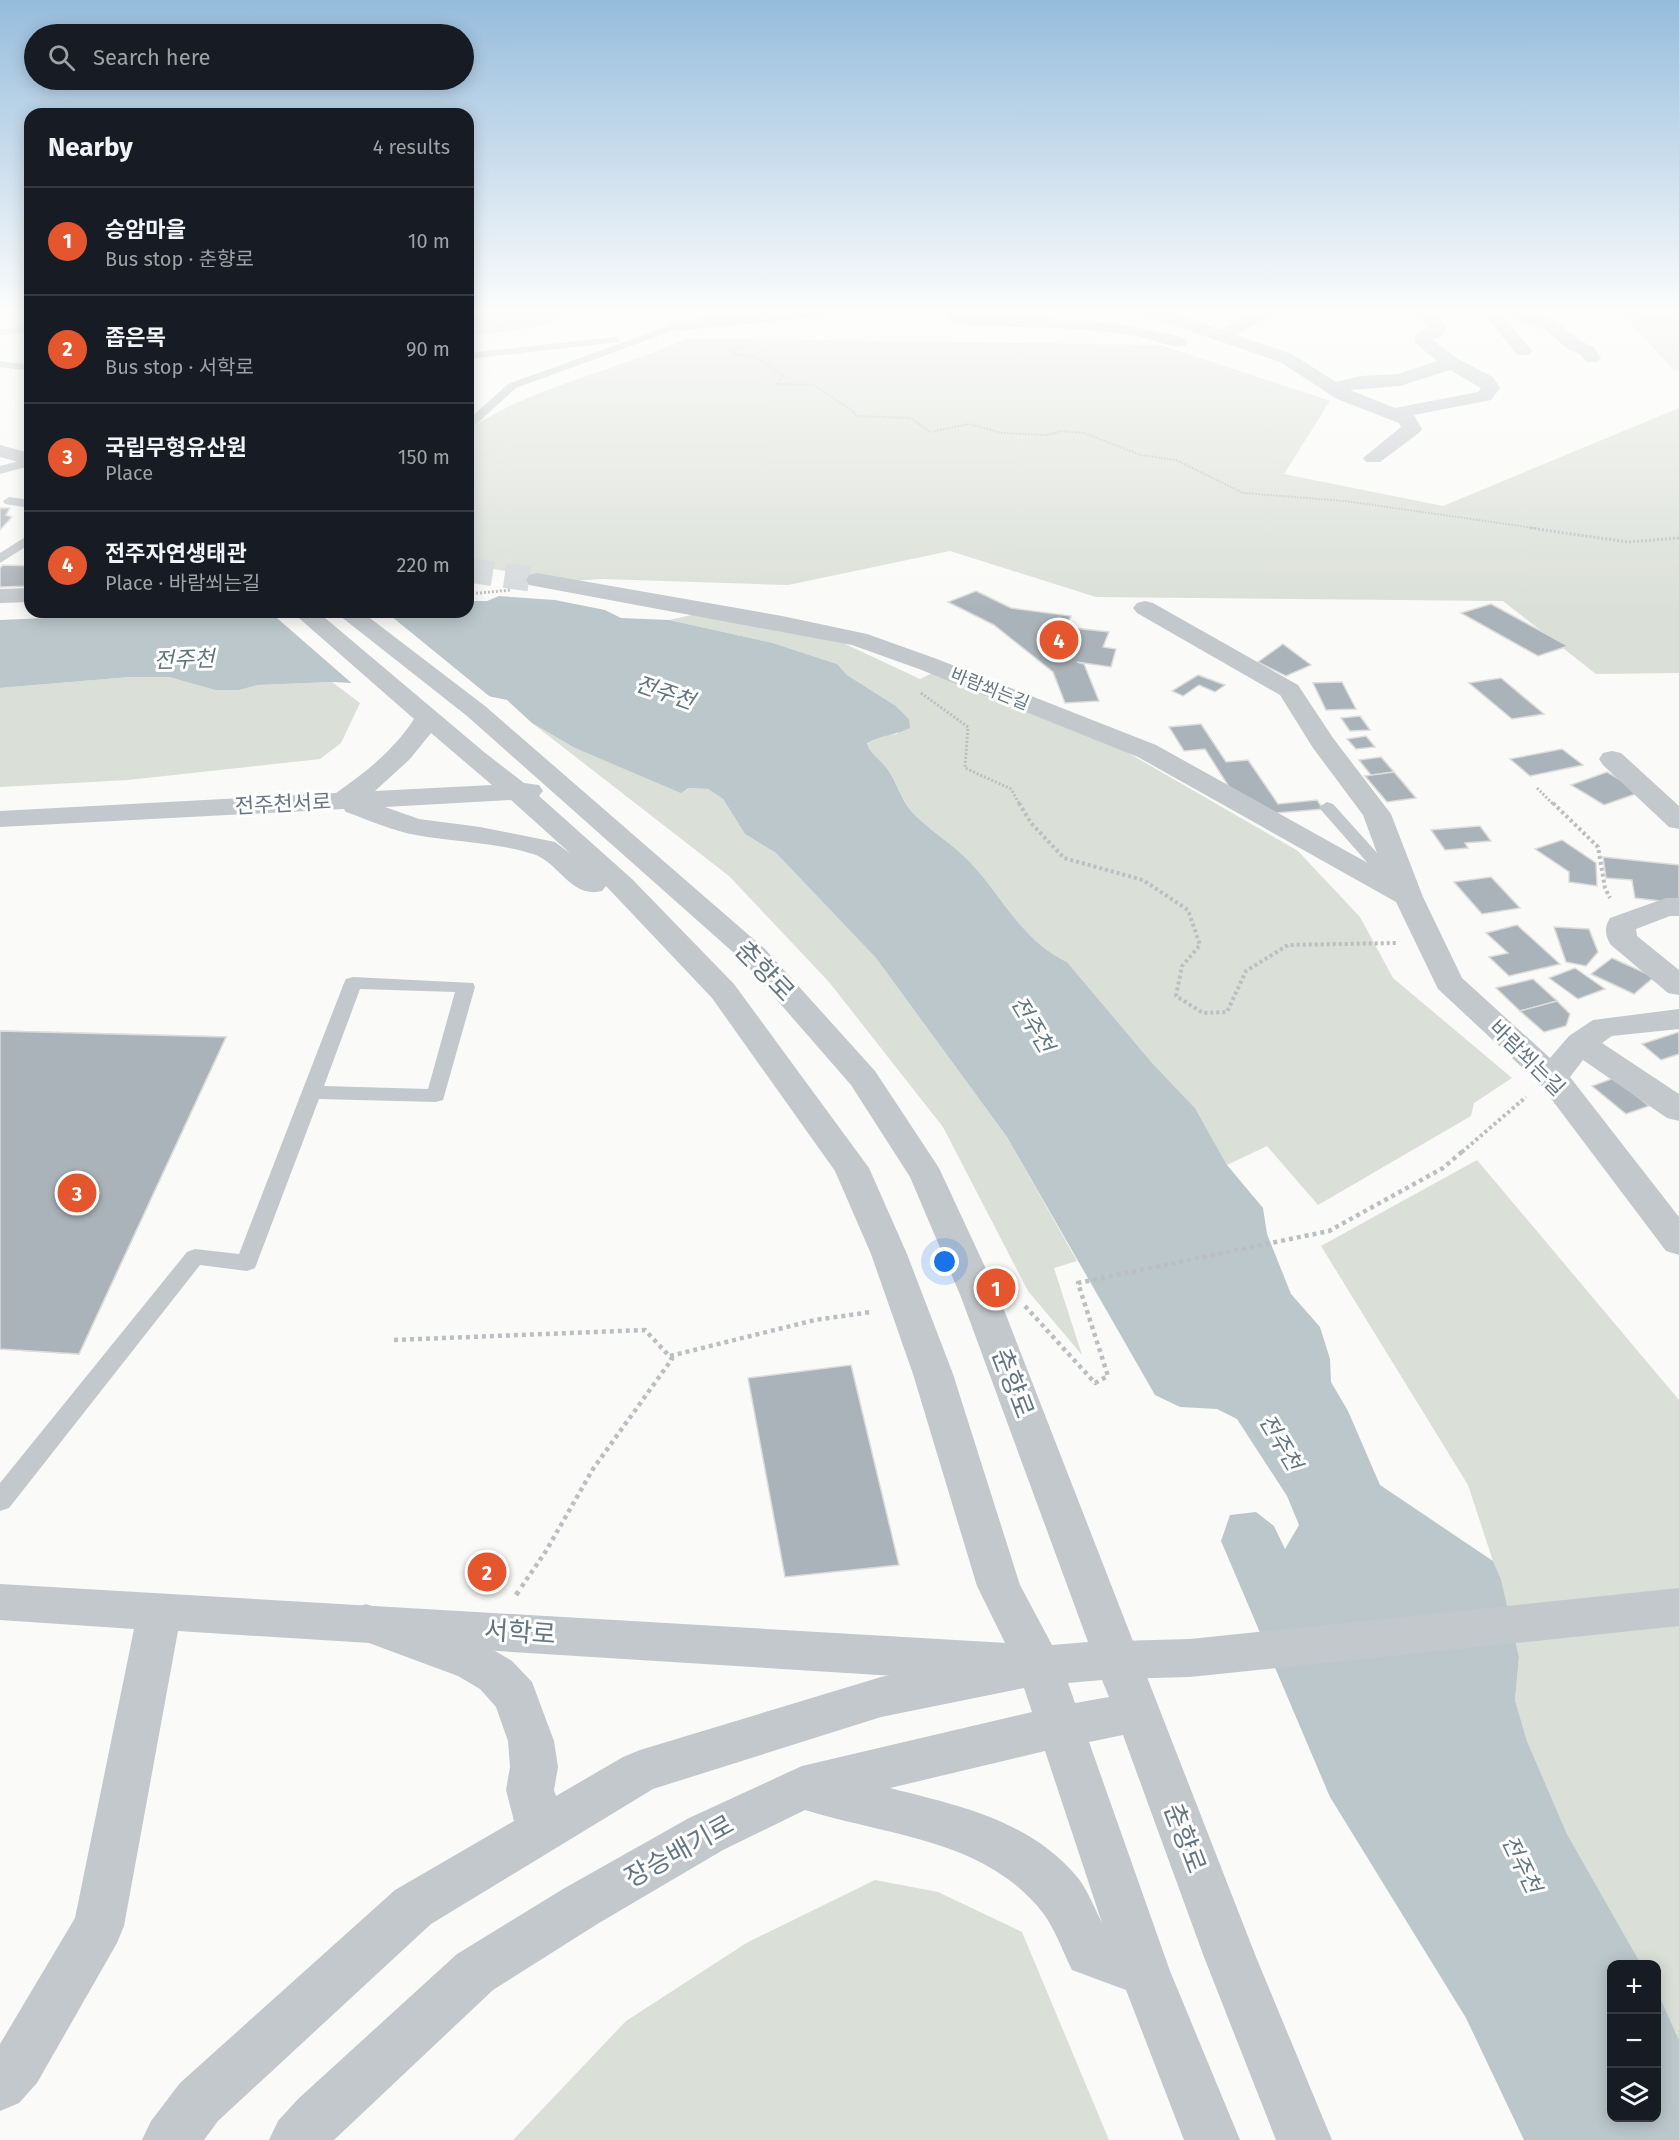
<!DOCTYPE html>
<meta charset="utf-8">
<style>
:root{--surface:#171b24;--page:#242831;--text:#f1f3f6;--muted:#9ea1a6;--line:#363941;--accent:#e4572e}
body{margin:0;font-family:"Fira Sans","Noto Sans KR",sans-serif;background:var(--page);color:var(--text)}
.controls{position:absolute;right:18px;bottom:18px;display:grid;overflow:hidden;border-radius:12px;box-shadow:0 3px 15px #0003}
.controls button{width:54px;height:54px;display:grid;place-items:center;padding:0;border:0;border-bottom:2px solid var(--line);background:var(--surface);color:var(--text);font:30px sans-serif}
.you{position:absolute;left:945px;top:1262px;width:21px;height:21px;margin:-15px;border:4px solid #fff;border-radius:50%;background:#1a73e8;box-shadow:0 0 0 9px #1a73e833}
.badge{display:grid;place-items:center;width:39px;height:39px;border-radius:50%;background:var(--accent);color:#fff;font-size:20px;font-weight:700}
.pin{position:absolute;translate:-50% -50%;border:3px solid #fff;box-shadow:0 2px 6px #0006}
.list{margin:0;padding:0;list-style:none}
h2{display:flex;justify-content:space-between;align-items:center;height:78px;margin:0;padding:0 24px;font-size:26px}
h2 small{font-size:20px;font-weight:400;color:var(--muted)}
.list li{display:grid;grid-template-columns:39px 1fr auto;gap:18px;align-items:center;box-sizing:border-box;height:108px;padding:0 24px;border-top:2px solid var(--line)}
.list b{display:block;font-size:22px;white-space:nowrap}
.list p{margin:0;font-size:20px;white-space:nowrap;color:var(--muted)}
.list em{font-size:20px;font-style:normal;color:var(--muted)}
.icon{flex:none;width:33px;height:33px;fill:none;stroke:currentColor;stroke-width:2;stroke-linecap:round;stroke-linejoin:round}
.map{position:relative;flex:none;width:1679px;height:2140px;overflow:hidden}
.search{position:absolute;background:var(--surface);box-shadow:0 3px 15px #0003;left:24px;top:24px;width:450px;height:66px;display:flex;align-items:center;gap:15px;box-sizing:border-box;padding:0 21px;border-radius:33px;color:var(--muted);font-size:22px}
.panel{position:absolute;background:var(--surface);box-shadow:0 3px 15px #0003;left:24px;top:108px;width:450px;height:510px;border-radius:18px}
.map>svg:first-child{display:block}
</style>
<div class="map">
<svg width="1679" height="2140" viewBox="0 0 1679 2140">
<rect width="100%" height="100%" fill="#fafaf8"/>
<!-- green -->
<g fill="#dadfd7">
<path d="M468,310H576C551,329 500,333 468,335Z"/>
<polygon points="1618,310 1665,315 1679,312 1679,371 1674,370"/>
<path d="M687,338L1161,345L1330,401L1284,474L1443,506L1679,408V673L1596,674L1503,601L1096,597L950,551L788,585L603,579L569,581L468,565V430C534,385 615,372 687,338Z"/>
<path d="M701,613L843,643L920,679L932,673L1118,747L1298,851L1360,917L1393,978L1512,1078L1474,1103L1471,1116L1318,1205L1267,1146L1227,1165L1195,1108L1153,1064L1067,962C1023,942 1002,896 970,862C952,843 928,830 911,811C901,798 896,780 886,767C878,758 871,754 867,742L878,736L897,734L909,719L896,706L847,675L837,664L773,643L669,620Z"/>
<polygon points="130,677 169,677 215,690 239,690 258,685 332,682 360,703 341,743 320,759 128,780 0,787 0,688"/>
<polygon points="532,723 573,747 688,788 708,789 723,799 745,834 776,853 876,958 1007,1137 1077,1261 1054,1268 1082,1355 1028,1291 943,1127 829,982 729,876"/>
<polygon points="1477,1160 1679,1400 1679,2040 1657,1991 1656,1964 1641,1964 1567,1834 1527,1741 1515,1700 1519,1657 1501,1579 1493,1561 1468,1485 1321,1246"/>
<polygon points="875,1880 938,1892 1022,1932 1109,2140 513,2140 626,2021 748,1942"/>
</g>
<!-- water -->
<path fill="#bbc7cb" d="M499,596L555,600L605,610L621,618L669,620L773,643L837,664L847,675L896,706L909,719L910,728C896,735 881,735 867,743C871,754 878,758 886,767C896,780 901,799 911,811C928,830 952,843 970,862C1002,896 1022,941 1067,962L1153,1064L1195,1108L1227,1165L1263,1208L1267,1234L1291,1294L1320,1327L1330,1359L1331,1382L1348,1411L1380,1485L1493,1561L1501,1579L1519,1657L1515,1700L1527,1741L1567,1834L1641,1964H1612V2118H1656L1657,1991L1679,2040V2140H1524L1466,2018L1330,1797L1221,1541L1230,1515L1256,1512L1274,1526L1285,1549L1299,1525L1287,1496L1237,1419L1217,1409L1180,1407L1155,1395L1007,1137L876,958L776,853L745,834L723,799L708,789L688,788L681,793L573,747L532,723L507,700L450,688L332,682L258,685L239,690H215L169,677H130L0,688V620L185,612H468V601H487Z"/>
<!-- pier -->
<polygon fill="#fafaf8" points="270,612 386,612 494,700 449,691 355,686"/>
<!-- building -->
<g fill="#aab3b9" stroke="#dcdcda" stroke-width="1.5">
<polygon points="0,508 10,508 6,515 12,517 0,530"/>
<polygon points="3,565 30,566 30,586 0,587 0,568"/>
<polygon points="976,591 1011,608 1071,616 1066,627 1109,632 1103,647 1116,649 1111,667 1077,662 1084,664 1099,701 1065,703 1053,672 994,625 948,602"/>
<polygon points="1491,604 1568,646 1538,656 1461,613"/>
<polygon points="1283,644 1311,665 1286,676 1258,662"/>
<polygon points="1198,675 1225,685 1215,692 1199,685 1183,696 1172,691"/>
<polygon points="1501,678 1544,714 1512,719 1469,683"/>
<polygon points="1342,682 1356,709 1326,710 1313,683"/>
<polygon points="1360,716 1370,730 1350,731 1341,718"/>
<polygon points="1201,724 1226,762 1248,760 1278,804 1317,800 1323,809 1276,813 1229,787 1205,749 1184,751 1169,727"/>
<polygon points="1366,736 1375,747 1356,749 1347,739"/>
<polygon points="1562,749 1583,765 1530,776 1510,759"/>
<polygon points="1381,757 1394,772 1371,775 1359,760"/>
<polygon points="1394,772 1416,798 1387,802 1365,776"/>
<polygon points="1607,772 1641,792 1604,805 1571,785"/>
<polygon points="1480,826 1491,841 1465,843 1468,848 1445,850 1431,830"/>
<polygon points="1562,840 1596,863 1597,886 1569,882 1569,872 1535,849"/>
<polygon points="1603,857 1679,865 1679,903 1635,898 1632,880 1606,878"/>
<polygon points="1491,877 1520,908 1482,914 1454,882"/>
<polygon points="1517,925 1560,964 1509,976 1489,957 1508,953 1486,933"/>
<polygon points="1554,927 1589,929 1598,952 1586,966 1566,962"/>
<polygon points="1612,958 1654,977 1634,994 1591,974"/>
<polygon points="1575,968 1605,989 1578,999 1549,978"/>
<polygon points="1533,979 1557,1001 1520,1011 1496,988"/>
<polygon points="1557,1001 1570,1014 1566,1026 1544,1032 1520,1011"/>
<polygon points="0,1031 226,1037 79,1354 0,1349"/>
<polygon points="0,1031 226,1037 79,1354 0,1349"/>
<polygon points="1679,1032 1679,1054 1661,1060 1642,1044"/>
<polygon points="1614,1078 1649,1106 1626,1114 1592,1086"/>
<polygon points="851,1365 899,1565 785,1577 748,1378"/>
</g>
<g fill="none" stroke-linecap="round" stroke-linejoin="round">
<!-- minor-tunnel -->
<polyline stroke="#d5d9db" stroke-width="25" stroke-dasharray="25 12" stroke-linecap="butt" points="468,570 537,580"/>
<!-- path-far4 -->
<polyline stroke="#bbbfc2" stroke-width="2" stroke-dasharray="1.5 1.5" stroke-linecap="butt" points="753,345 730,350 736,355 756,357 783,376 777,384 814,385 854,412 856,416 911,418 930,432 969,424 1002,433 1047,435 1062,431 1084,433 1141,455 1176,460 1243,493 1345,501 1541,529"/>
<!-- path-far3 -->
<g stroke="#bbbfc2" stroke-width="3" stroke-dasharray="2 2" stroke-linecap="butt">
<polyline points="1530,528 1628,542 1679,538"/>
<polyline points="468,594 511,590"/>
<polyline points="921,693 968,727 965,768 1011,789 1020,805"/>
<polyline points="1537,788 1554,805"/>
</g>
<!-- path-far2 -->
<g stroke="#bbbfc2" stroke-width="4" stroke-dasharray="3 3" stroke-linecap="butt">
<polyline points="1019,803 1031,823 1064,858 1143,880 1188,910 1200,945 1182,966 1176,996 1203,1013 1227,1012 1246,971 1288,945 1396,943"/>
<polyline points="1553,803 1598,847 1605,888 1610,898"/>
<polyline points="1462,1152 1526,1097"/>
</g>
<!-- path-far1 -->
<g stroke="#bbbfc2" stroke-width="4.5" stroke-dasharray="4 4" stroke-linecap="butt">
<polyline points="1025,1306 1095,1383 1108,1376 1078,1283 1329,1231 1443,1168 1464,1150"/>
<polyline points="394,1340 645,1330 672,1359 593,1469 546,1551 520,1589"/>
<polyline points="670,1356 815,1320 871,1312"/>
</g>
<!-- path -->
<polyline stroke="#bbbfc2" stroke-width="5" stroke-dasharray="4.5 4.5" stroke-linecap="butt" points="516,1595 521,1588"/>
<!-- service -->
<g fill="#c3c8cc" fill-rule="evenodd">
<polygon points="1662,310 1676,310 1677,312 1672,315"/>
<polygon points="676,323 680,324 680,328 516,388 472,428 468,429 468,420 508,384"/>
<polygon points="30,327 30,333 0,335 0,329"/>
<polygon points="615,337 620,340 619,342 468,359 468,353"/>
<polygon points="0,361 30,365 30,371 0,367"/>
<polygon points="30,458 30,466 0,474 0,466"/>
<polygon points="9,497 30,500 30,508 5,504 3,501"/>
<polygon points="30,534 30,544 0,563 0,553"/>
<polygon points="1327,802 1333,804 1406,885 1409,889 1406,893 1394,893 1321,810 1319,807"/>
<path d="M353,977L473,983L475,987L443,1100L436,1102L319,1099L255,1268L247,1271L200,1265L9,1508L0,1511V1483L187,1252L195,1249L239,1254L344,983L346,979ZM360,989L455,992L428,1089L324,1086Z"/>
</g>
<!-- minor -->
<g fill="#c3c8cc" fill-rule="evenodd">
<polygon points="779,310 842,310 834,315 676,331 670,330 667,326 670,322 676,321"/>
<path d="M945,310H963V314L966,315C1041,318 1113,318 1185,338L1188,342L1185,346C1171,349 1155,340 1141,337C1084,326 1024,328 966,325L949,322Z"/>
<path d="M1138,310H1164L1220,330L1256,310H1279L1236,335L1292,354L1336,382L1361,376L1398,374L1437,361L1414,342L1417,333L1428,328L1409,310H1428L1446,326L1443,335L1432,340L1458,359L1493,377L1500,388L1491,400L1414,415L1422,429L1419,433L1380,462H1366L1363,458L1401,427L1399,423L1337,399L1280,362L1140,314ZM1450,370L1481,388L1478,392L1395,408L1350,390L1400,386Z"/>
<polygon points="1481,310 1498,310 1529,347 1532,351 1529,355 1517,355"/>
<polygon points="1512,310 1529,310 1557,322 1580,341 1594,347 1601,358 1598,362 1586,362 1581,355 1568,349 1545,330 1518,319"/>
<polygon points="537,573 782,616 867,634 937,659 1156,745 1384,872 1363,815 1313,748 1280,695 1137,613 1133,608 1137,603 1145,601 1153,603 1298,685 1333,738 1391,814 1423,897 1462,978 1550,1058 1569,1036 1593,1020 1679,1009 1679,1029 1612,1036 1602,1043 1679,1094 1679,1121 1667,1118 1583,1060 1570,1077 1679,1217 1679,1255 1666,1251 1540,1084 1438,989 1396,902 1138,757 919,669 852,645 529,585 526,580 529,575"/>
<polygon points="30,588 30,602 0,603 0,589"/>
<polygon points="1612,751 1621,753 1679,806 1679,829 1669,827 1603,765 1599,759 1603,753"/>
<path d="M1666,898H1679V916H1670L1636,929L1637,936L1679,970V995L1668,993L1611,945C1605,936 1604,927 1610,918Z"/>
<polygon points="0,1584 1007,1643 1023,1649 1030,1663 1023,1677 1007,1683 178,1631 124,1926 117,1943 37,2083 19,2103 0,2111 0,2044 75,1918 134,1629 0,1620"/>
<polygon points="1679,1588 1679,1626 1190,1677 1117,1679 1101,1674 1094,1660 1101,1646 1117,1641 1190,1639"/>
</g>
<!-- tertiary -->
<g fill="#c3c8cc" fill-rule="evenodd">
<polygon points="0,445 30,453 30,465 0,457"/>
<path d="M292,612H318L484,752L524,783L539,785L543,791L539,796L632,879L734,984L869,1168L907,1254L953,1374L1020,1585L1052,1645L1088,1642L961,1297L910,1177L851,1085L743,961L467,716L335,612H362L485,706L765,949L875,1071L939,1168L999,1297L1256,1957L1332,2140H1276L1204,1957L1123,1735L1089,1742L1170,1971L1240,2140H1184L1126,1990L1072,1970C1063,1952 1055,1929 1043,1913C986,1839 888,1836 805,1810L723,1850L599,1923L493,1990L334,2140H269L278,2121L298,2099L457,1954L563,1889L689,1818L802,1766L1032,1712L1024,1688L881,1717L653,1789L431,1924L218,2121L204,2140H142L151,2121L180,2083L395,1890L514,1821L506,1790L510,1767L508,1741L496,1707L480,1689L458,1676L350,1636L344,1623L350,1610L366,1604L490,1648L512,1661L532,1682L554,1741L558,1767L554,1790L556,1796L623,1757L640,1750L881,1677L1009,1651L977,1586L913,1374L871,1254L835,1171L712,998L606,886L602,891C571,899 559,862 533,854C495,842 454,842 416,835C392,831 369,820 346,812L344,809L0,827V811L336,793C366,772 394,750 414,719ZM431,733L492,785L375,791L410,759ZM511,800L571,854L555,842L480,827L419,819L385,807ZM1102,1680L1109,1697L1075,1703L1068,1683ZM1045,1751L1102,1923C1095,1909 1088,1891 1078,1878C1030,1820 960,1806 890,1788Z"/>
</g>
</g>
<!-- sky -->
<linearGradient id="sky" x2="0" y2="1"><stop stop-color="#96bcdc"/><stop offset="0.51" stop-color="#fdfdfc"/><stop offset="1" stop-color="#fdfdfc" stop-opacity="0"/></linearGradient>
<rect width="1679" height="610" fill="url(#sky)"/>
<g text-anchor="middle" stroke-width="6" stroke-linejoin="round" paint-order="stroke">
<!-- far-street labels -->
<g font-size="18" fill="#657683" stroke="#fff">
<text transform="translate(990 689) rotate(22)" y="6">바람쐬는길</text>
</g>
<!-- street labels -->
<g font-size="21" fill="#657683" stroke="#fff">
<text transform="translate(283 804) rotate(-3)" y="7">전주천서로</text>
<text transform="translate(1527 1058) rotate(45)" y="7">바람쐬는길</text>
</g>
<!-- water labels -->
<g font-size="22" font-style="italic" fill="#60757c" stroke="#fff">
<text transform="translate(184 659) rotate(-2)" y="8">전주천</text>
<text transform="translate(665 692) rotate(19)" y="8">전주천</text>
<text transform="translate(1033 1024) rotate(59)" y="8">전주천</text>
<text transform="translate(1281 1442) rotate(59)" y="8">전주천</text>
<text transform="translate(1522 1864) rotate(64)" y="8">전주천</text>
</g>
<!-- near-street labels -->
<g font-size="26" fill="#657683" stroke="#fff">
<text transform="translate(765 971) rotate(46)" y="9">춘향로</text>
<text transform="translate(1013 1383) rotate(69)" y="9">춘향로</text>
<text transform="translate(520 1632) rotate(4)" y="9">서학로</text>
<text transform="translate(1185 1838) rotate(69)" y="9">춘향로</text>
<text transform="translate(679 1851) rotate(-29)" y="9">장승배기로</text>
</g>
</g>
</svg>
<div class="controls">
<button>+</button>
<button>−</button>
<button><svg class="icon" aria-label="layers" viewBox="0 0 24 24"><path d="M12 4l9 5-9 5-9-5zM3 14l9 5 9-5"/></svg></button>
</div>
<div class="you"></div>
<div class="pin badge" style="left:996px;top:1288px">1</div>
<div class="pin badge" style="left:487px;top:1572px">2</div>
<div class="pin badge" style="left:77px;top:1193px">3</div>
<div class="pin badge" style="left:1059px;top:640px">4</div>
<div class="search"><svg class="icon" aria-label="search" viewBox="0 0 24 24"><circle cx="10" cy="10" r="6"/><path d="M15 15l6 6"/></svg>Search here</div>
<section class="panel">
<h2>Nearby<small>4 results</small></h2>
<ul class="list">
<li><span class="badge">1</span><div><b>승암마을</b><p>Bus stop · 춘향로</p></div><em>10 m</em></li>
<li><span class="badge">2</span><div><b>좁은목</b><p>Bus stop · 서학로</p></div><em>90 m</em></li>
<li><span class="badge">3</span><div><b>국립무형유산원</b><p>Place</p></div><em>150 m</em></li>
<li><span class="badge">4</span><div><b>전주자연생태관</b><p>Place · 바람쐬는길</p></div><em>220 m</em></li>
</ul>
</section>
</div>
